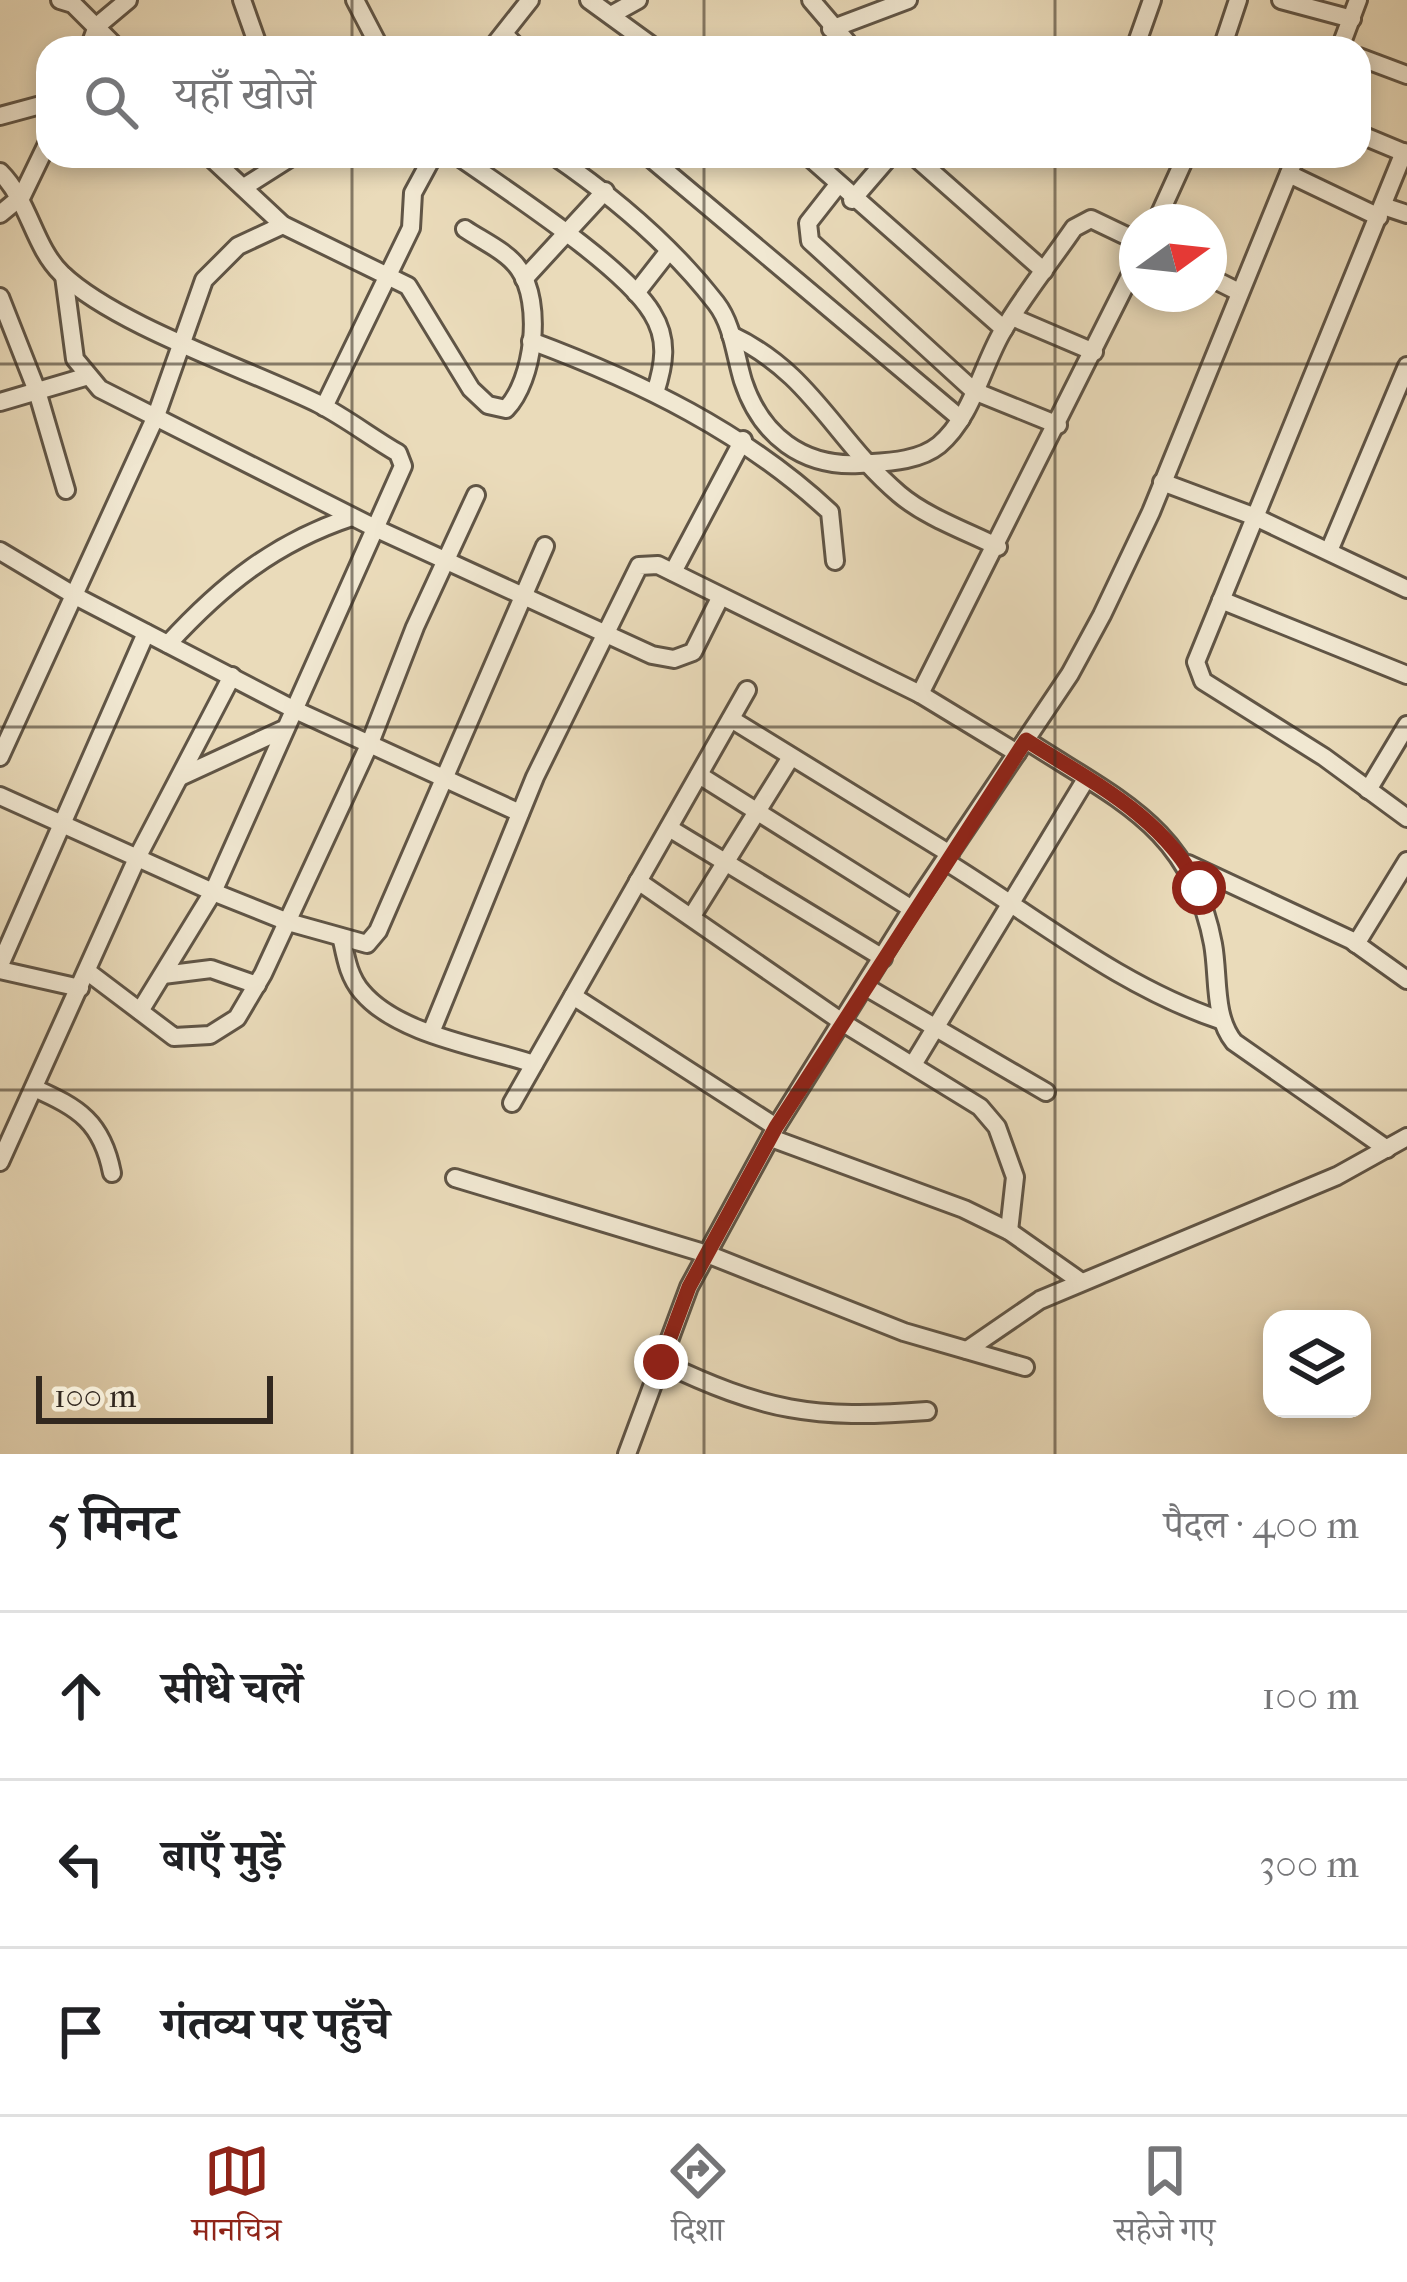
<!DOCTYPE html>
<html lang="hi">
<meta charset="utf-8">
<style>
:root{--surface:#fff;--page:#f2f2f2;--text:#202124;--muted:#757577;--line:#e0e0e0;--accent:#8f2418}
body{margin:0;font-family:"IM FELL French Canon","Noto Serif Devanagari",serif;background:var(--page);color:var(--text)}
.controls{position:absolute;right:36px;bottom:36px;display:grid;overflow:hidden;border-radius:24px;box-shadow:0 6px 18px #0003}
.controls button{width:108px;height:108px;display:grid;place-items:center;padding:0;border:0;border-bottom:3px solid var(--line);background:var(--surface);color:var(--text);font:60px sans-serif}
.compass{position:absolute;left:1119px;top:204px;width:108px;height:108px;border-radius:50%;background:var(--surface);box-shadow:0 6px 18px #0003;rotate:75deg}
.scale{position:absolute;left:36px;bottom:30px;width:237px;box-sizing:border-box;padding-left:12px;border:6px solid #32281f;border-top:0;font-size:33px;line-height:42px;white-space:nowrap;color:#32281f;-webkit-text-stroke:9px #f1e8d2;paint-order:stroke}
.stop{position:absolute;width:36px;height:36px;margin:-27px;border:9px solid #8f2418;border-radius:50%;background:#fff}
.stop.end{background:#8f2418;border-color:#fff;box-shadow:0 3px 12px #0008}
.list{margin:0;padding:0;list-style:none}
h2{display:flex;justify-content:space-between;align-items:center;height:156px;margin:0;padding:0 48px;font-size:51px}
h2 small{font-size:39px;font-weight:400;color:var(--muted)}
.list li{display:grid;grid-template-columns:78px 1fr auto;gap:36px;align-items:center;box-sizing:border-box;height:168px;padding:0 48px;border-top:3px solid var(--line)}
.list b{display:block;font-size:45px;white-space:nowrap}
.list em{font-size:39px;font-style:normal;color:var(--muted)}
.icon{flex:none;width:66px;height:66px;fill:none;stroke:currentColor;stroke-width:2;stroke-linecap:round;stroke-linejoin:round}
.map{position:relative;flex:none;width:1407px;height:1454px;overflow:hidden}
.search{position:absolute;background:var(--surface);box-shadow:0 6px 18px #0003;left:36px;right:36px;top:36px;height:132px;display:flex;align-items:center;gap:30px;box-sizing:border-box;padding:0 42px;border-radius:36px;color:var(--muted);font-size:45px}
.sheet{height:660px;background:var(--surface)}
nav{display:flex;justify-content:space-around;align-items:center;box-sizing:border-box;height:168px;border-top:3px solid var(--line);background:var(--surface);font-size:33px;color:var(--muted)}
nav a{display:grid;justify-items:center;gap:6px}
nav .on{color:var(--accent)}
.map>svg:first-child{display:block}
</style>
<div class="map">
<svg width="1407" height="1454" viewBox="0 0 1407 1454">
<rect width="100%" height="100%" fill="#eadbba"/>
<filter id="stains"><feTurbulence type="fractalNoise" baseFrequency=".00167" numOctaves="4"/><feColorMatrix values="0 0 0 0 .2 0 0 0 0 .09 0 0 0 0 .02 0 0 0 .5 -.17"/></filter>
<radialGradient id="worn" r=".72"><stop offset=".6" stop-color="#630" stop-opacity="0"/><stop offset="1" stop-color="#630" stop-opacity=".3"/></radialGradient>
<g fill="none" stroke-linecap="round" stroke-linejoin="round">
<!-- minor casing -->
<g stroke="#605546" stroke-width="22">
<g id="minor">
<polyline points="60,0 73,4 117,48"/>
<polyline points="242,0 259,48"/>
<polyline points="355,0 380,48"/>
<polyline points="589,0 655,48"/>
<polyline points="811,0 852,48"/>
<polyline points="1281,0 1352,19"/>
<polyline points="611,15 638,0"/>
<polyline points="831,29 908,0"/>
<polyline points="505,35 518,48"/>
<polyline points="89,48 97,26 128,0"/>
<polyline points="492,48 530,0"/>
<polyline points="1135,48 1152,0"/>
<polyline points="1222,48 1238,0"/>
<polyline points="1340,48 1358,0"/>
<polyline points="1359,57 1407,75"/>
<polyline points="0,116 48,103"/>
<polyline points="1359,134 1407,154"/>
<polyline points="1404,152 1196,662 1203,681 1324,757 1407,818"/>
<path d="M209,156L283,225L408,286L471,389L488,405L506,409C534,380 543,303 519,269C508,252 481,240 465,229"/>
<path d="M458,156C506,190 624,266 652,313C669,340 664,365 655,393"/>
<path d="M554,156C614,197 671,245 716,303C733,325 735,355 743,381C761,436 803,467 859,464C885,462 918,462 939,445C971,418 981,370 1001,334C1022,297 1050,263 1074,228L1091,219L1137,241"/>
<polyline points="648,156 961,419"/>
<polyline points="808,156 1004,329"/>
<polyline points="914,156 1044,271"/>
<path d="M0,172C30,202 33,246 62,274C117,326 248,369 319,404C346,418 372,438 398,453L403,466L213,892L140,1011"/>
<polyline points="1289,174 1379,217"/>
<polyline points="837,186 808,223 810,241 974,391 1058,425"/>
<polyline points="244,187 293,156"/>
<polyline points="852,200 890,156"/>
<polyline points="1383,206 1407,214"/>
<polyline points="0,214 22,196 48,142"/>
<polyline points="1156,222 1186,156"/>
<polyline points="64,276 75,359 100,389 377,529 652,655 674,659 693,652 720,598"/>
<polyline points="1209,277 1239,292"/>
<polyline points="524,279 605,191"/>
<polyline points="636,293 668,252"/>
<polyline points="0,297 37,391 66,490"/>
<polyline points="1012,317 1094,352"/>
<path d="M731,335C812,373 835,440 899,494C926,517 966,531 998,547"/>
<path d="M531,341C641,382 744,432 830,512L835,561"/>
<polyline points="0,402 85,377"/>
<polyline points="324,407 411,228 413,193 433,156"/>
<polyline points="1162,482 1253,516 1407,589"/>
<polyline points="0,551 77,597 293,709 520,813"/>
<polyline points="1329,551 1407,366"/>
<polyline points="673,572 743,440"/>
<polyline points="1221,600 1407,675"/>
<path d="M168,644C222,585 276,542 352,517"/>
<polyline points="920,694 1137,262"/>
<polyline points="731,719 950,854"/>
<path d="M1026,740C1118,800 1191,827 1213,944C1219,977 1213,1016 1234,1042L1387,1149"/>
<polyline points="0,757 156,416 204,280 238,246 283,225"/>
<polyline points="699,775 912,909"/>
<polyline points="180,777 282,730"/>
<polyline points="1368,790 1407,725"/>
<polyline points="0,796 213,892 288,922 367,944 378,931 545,546"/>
<polyline points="669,828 883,958"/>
<path d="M945,861C1036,917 1119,986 1220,1020"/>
<polyline points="1188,864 1351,940 1407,980"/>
<polyline points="638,881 845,1024 980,1107 997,1127 1015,1177 1009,1231"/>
<polyline points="692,916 791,757"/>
<path d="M342,940C346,959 349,977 362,992C398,1035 483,1047 534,1064"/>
<polyline points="1356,944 1407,861"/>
<polyline points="0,965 146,633"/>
<polyline points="0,970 80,988"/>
<polyline points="88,972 174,1037 210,1035 237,1018 263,974 370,743 415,627 476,495"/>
<polyline points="163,975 211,969 257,985"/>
<polyline points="866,987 1046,1092"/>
<polyline points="573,996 776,1127"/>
<polyline points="432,1030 535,777 639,566 658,565 920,694 1017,753"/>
<polyline points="914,1063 1086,779"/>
<path d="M34,1088C79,1108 102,1122 112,1173"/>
<polyline points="512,1103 747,690"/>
<polyline points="771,1138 964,1209 1009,1231 1080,1281"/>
<polyline points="0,1162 138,856 232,676"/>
<polyline points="455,1178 707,1254 904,1332 1025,1367"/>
<polyline points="967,1350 1040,1300 1337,1176 1407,1137"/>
<path d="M661,1362C764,1411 813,1420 927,1411"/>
<polyline points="627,1454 689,1287 776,1127 912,909 1070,674 1102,615 1151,512 1296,156"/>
</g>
</g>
<!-- minor -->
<use href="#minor" stroke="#f1e8d2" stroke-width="16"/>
</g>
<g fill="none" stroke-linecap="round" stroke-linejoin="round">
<!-- route -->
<path stroke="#8f2418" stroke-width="15" d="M661,1362L689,1287L776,1127L1026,740C1090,781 1165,817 1199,888"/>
</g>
<!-- grid -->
<path fill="none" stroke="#32281f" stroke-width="3" stroke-opacity="0.55" d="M352,0V48M704,0V48M1055,0V48M352,156V1454M704,156V1454M1055,156V1454M0,364H1407M0,727H1407M0,1090H1407"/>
<rect width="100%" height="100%" filter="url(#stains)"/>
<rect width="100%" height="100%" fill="url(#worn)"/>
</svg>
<div class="controls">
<button><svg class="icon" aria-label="layers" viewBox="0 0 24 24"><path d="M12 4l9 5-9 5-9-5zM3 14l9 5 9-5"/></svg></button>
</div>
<svg class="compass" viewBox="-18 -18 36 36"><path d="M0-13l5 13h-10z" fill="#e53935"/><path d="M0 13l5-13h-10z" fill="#757577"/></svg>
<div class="scale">100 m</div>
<div class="stop" style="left:1199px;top:888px"></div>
<div class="stop end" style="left:661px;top:1362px"></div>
<div class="search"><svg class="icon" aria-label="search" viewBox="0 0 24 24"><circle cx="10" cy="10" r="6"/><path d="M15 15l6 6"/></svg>यहाँ खोजें</div>
</div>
<section class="sheet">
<h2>5 मिनट<small>पैदल · 400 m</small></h2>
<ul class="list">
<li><svg class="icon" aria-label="ahead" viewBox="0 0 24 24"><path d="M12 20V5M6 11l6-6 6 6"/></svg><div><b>सीधे चलें</b></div><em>100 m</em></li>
<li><svg class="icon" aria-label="left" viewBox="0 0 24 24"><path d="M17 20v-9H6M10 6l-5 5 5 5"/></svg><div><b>बाएँ मुड़ें</b></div><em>300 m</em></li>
<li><svg class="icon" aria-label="arrive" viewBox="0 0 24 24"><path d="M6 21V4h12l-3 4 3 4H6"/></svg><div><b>गंतव्य पर पहुँचे</b></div></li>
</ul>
</section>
<nav>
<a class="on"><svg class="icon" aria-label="map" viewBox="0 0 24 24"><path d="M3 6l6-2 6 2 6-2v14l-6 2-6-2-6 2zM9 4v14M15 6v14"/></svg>मानचित्र</a>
<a><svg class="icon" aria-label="directions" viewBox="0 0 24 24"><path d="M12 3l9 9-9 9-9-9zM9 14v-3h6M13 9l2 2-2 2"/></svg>दिशा</a>
<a><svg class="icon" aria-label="saved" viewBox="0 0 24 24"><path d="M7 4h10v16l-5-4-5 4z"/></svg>सहेजे गए</a>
</nav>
